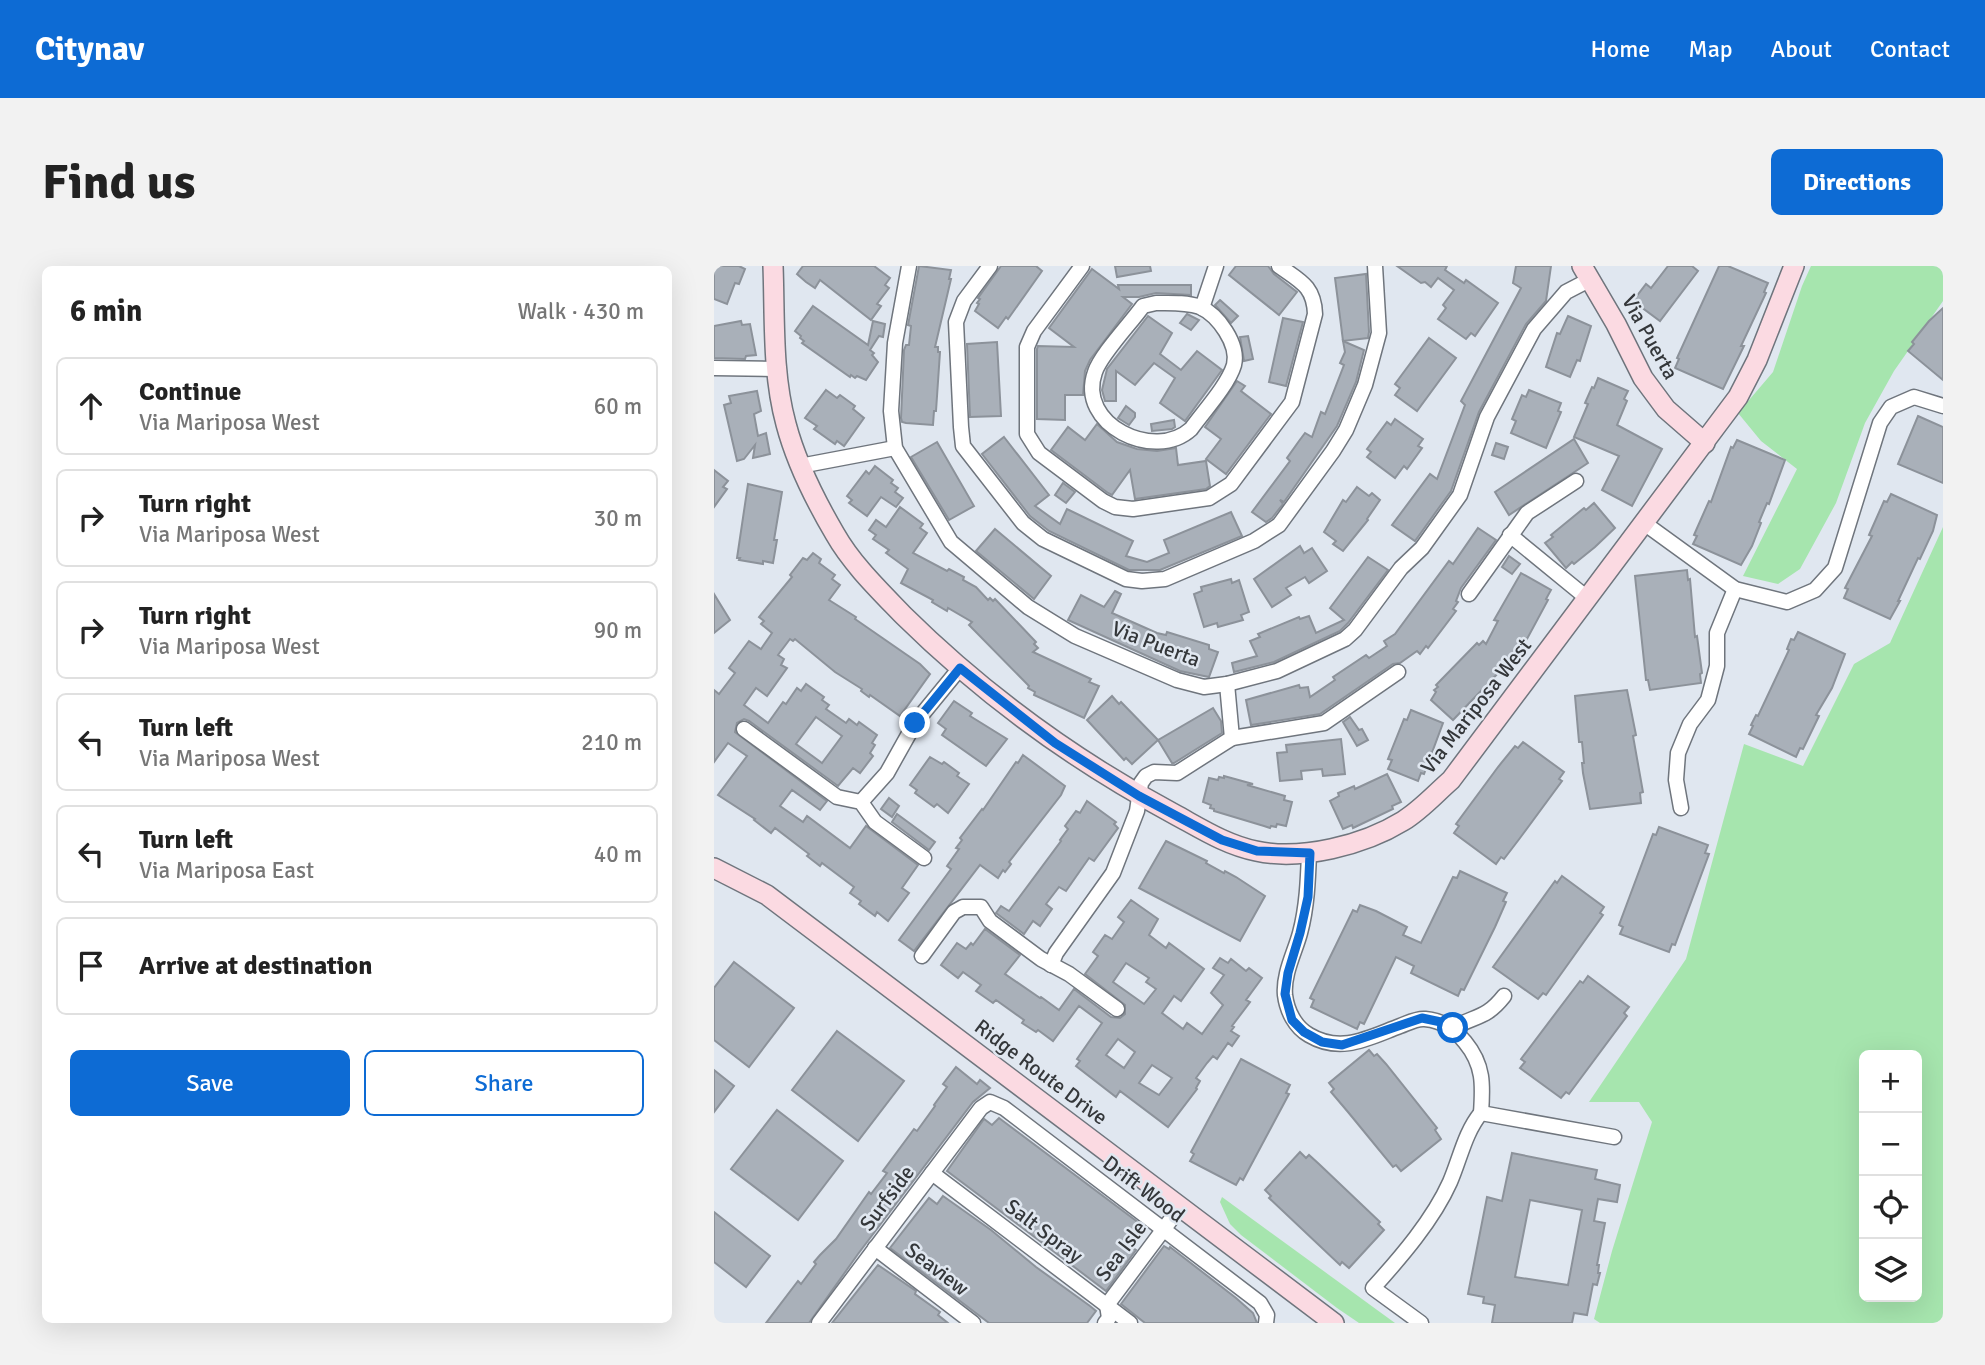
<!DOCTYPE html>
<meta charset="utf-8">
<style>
:root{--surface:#fff;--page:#f2f2f2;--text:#222;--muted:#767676;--line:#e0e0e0;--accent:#0d6bd4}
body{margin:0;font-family:Signika,sans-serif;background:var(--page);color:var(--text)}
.controls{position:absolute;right:21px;bottom:21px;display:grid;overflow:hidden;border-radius:10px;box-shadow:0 7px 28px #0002}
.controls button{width:63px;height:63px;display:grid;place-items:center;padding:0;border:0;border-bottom:2px solid var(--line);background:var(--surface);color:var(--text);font:35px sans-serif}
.stop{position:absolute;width:21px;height:21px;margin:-16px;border:5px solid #0d6bd4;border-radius:50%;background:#fff}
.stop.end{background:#0d6bd4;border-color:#fff;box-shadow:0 2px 7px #0008}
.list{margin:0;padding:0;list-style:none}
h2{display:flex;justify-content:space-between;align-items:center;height:91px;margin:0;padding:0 28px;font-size:30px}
h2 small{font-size:23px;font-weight:400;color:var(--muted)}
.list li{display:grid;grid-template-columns:46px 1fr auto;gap:21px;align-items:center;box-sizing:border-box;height:98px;margin:0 14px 14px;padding:0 14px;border:2px solid var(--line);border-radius:10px}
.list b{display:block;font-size:26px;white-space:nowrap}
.list p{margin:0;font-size:23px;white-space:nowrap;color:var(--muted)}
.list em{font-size:23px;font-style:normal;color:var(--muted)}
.actions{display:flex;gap:14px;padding:21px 28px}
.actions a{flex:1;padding:16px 0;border:2px solid var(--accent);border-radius:10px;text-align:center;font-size:24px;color:var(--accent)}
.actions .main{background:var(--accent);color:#fff}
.icon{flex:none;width:38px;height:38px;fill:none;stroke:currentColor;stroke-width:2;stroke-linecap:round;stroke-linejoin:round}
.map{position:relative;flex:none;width:1229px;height:1057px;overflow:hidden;border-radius:10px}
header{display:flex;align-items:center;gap:42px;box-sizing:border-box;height:98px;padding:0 35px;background:var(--accent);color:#fff}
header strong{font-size:33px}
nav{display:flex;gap:38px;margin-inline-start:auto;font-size:24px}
.intro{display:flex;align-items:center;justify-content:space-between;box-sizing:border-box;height:168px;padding:0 42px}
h1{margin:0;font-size:49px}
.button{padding:18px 32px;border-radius:10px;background:var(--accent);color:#fff;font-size:24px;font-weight:700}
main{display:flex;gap:42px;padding:0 42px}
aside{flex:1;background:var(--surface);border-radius:10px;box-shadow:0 7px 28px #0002}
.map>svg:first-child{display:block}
</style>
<header>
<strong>Citynav</strong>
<nav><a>Home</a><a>Map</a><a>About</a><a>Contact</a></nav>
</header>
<div class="intro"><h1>Find us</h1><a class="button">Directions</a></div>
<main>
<aside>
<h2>6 min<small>Walk · 430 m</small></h2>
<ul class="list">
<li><svg class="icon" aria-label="ahead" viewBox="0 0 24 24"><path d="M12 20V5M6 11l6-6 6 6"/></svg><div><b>Continue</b><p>Via Mariposa West</p></div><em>60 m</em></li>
<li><svg class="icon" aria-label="right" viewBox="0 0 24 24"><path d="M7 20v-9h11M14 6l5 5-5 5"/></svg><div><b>Turn right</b><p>Via Mariposa West</p></div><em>30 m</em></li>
<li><svg class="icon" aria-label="right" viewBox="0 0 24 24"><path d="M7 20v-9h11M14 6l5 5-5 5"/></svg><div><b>Turn right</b><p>Via Mariposa West</p></div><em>90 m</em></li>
<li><svg class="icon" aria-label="left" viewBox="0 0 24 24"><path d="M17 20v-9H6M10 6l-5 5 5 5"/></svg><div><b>Turn left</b><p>Via Mariposa West</p></div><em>210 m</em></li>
<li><svg class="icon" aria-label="left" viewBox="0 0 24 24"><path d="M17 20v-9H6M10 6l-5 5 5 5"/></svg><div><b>Turn left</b><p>Via Mariposa East</p></div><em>40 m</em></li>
<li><svg class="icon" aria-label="arrive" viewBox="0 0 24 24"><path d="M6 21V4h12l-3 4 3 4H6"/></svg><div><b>Arrive at destination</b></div></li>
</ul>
<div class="actions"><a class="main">Save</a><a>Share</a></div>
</aside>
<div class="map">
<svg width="1229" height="1057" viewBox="0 0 1229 1057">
<rect width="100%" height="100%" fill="#e0e7f0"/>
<!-- green -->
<g fill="#a6e5ae" fill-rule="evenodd">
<polygon points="1097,0 1229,0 1229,35 1180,105 1151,157 1122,237 1086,303 1064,318 1029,310 1083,203 1047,175 1024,147 1059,106 1088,20"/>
<path d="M1229,261V1057H886L880,1053L898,985L938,856L925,836H875L972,693L1030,478L1089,500L1140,398L1176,377ZM1150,789H1203V1031H1150Z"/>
<polygon points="508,931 681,1057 645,1057 623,1042 527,969 516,958 506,936"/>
</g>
<!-- building -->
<g fill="#a9b0b9" stroke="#8c929a" stroke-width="2" fill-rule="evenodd">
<polygon points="0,0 25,0 31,3 25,18 21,17 13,38 0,33"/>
<polygon points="89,0 160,0 176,12 171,19 175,22 163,38 167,40 157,54 106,14 101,22 92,16 83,8"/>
<polygon points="205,0 237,4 235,13 237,13 221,81 224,81 224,86 226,86 222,145 220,145 219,159 192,157 188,156 187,152 190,84 192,79 195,79 197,60 194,59"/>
<polygon points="287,0 322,0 328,5 294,53 292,51 284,62 261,45 265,38 263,37 266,33 264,32"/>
<polygon points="401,0 436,0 437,5 403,11"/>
<polygon points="522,0 554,0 560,8 583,26 565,49 515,9"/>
<polygon points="683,0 733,0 731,4 750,17 752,14 784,37 761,70 757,67 752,73 724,53 732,42 729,39 740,24 724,12 717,21 711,16 707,17"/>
<polygon points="802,0 837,0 832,35 812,58 765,146 737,225 701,275 678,259 716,208 723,213 751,139 747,135 807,22 799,17"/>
<polygon points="954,0 978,0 984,5 946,55 919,35 932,18 937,22"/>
<polygon points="1005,0 1014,0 1054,17 1050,26 1052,27 1027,80 1030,80 1009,123 961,102 965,93 963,92"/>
<polygon points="378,3 405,23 404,19 477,19 477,29 442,27 425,31 409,31 418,38 376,94 371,105 369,129 351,129 351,154 323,153 323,83 324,80 360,81 335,62"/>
<polygon points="652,8 655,66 654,72 629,75 621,12"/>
<polygon points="506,34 524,50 517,57 501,39"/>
<polygon points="99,40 154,79 159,55 171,58 169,71 165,70 156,84 160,87 158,89 164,96 152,114 143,110 141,112 137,109 136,111 88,77 90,75 86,72 87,70 81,65"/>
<polygon points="1229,42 1229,114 1194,85 1200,78 1198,76 1215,55"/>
<polygon points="473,48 485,54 477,64 466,57"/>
<polygon points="434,50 458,67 446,88 467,104 483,85 508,104 471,155 446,137 461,112 440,97 421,119 402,105 402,135 391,135 388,124 393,103"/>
<polygon points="854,50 877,60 866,95 863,94 856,111 832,101 843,67 846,68"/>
<polygon points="569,52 589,56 572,120 555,116"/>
<polygon points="27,55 28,59 36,58 42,89 32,90 31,93 0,92 0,60"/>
<polygon points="534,70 539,93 530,95 526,71"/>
<polygon points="715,72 742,92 703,145 681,129 686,122 681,118"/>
<polygon points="629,75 650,84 642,116 623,160 570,236 566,234 569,238 558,252 552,256 538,246 576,195 573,192 585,175 591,167 598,171 607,146 611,148 630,99 626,97 631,86"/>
<polygon points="283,76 287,150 256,151 253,78"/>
<polygon points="884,112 914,125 910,133 913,135 903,159 948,183 918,240 888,224 905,190 860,171 874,138 871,137 878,121 880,122"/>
<polygon points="523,115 531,120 527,125 557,148 512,208 492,193 507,173 491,161"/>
<polygon points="112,124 123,132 126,129 141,140 139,143 150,152 130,180 123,175 121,178 100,163 103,160 91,152"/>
<polygon points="815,124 847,137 844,145 847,146 832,182 797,167 802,155 798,153 808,129 812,131"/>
<polygon points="43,125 47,145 40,148 44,170 52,167 56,188 39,192 41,179 30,193 23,195 10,139 17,137 15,130"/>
<polygon points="412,140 421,147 421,151 415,159 404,152"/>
<polygon points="1204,150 1229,161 1229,217 1184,198"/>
<polygon points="681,153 709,173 704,180 708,182 693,203 690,200 681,212 653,191 657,186 653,183 673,156 677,159"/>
<polygon points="460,154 461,161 458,163 438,165 437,158"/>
<polygon points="383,158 403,176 423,183 443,185 462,182 464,199 492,195 496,220 492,223 421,233 416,204 398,229 394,227 337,184 354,161 371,174"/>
<polygon points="290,171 335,229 321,240 346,258 353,243 419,275 412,290 433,296 455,287 450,274 517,246 528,270 446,304 415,304 335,265 316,250 268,188"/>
<polygon points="860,173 874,197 795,249 781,226"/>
<polygon points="1023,174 1071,194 1055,238 1053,237 1045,256 1047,257 1038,280 1027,299 979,278 983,270 980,269 995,235 997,236 1017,181 1019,182"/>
<polygon points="223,176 260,240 235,254 197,191"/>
<polygon points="782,177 794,181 790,193 778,189"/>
<polygon points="161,200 179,214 177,217 184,222 181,226 189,232 182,241 167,231 153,250 135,237 138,234 133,230 152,205 155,208"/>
<polygon points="0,204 14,215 9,221 13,223 0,241"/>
<polygon points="349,217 361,226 352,237 341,229"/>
<polygon points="34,218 68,226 60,274 63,274 59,297 49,295 49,298 25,294 26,292 23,292"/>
<polygon points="643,221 655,230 658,227 666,234 653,253 654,254 629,285 619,278 622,275 610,266 629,234 632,236"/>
<polygon points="1177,228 1223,249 1219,265 1206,293 1204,292 1184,335 1186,335 1176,353 1130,332 1134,323 1131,322 1158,270 1155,269 1170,235 1173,236"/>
<polygon points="880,237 901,262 881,281 860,298 858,296 852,302 831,277 839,271 837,269 870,242 872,244"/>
<polygon points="186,241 209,258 206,262 213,267 199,287 233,305 235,303 250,311 249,314 262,321 274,334 276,332 279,335 281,333 322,376 320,378 324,382 319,386 377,413 375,416 385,420 370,452 320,429 321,426 314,422 315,420 255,359 258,356 234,342 233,345 218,336 219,334 187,317 194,303 172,287 175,284 159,273 162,269 155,264 162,254 172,261"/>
<polygon points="764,262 782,274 747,322 742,335 744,336 739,343 742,345 714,382 712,380 706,388 703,385 686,397 679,398 606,448 537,459 532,434 585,419 586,422 594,421 596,431 621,414 619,411 652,389 655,392 673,380 670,375 681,368 735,295 739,298"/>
<polygon points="281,263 337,310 320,333 262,285"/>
<polygon points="586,280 590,287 598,282 613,305 595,317 591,311 572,322 577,329 558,341 540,313"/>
<path d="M99,287L107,293L105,297L121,309L118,313L126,319L115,334L142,351L141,353L206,398L216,408L186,450L156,429L155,431L147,425L148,423L121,406L81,373L79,375L76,373L64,389L70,393L67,399L73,402L53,430L42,422L30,439L54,457L69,436L72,438L83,422L87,425L92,418L110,431L108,434L115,439L112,443L132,457L135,453L143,459L145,456L163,469L158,477L161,479L156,487L159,490L146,507L139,502L124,520L35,455L30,453L23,457L21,466L113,535L106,544L78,524L66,540L89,556L93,550L136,582L152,560L204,599L188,622L195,627L174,655L163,646L161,650L145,638L147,635L136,627L140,621L108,597L106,600L93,590L95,588L61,562L57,567L40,554L41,553L4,529L33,490L14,477L0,496V424L5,428L21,407L15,402L35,375L47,383L58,367L47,358L50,355L45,351L78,311L76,309L89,292L93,294ZM102,451L128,470L108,497L82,478Z"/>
<polygon points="795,290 806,298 798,308 788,301"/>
<polygon points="654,291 674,304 634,357 626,365 560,396 520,406 518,397 543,390 536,375 546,371 544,368 585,351 586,353 595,350 602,367 630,354 616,342"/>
<polygon points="973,304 974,314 976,313 981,371 983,370 988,407 986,408 987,417 936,424 934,414 932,414 921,310"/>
<polygon points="807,307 837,324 832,333 834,334 813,373 811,372 807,380 789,395 792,397 788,401 789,402 739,454 717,434 722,426 720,424 724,421 722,419 763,377 765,379 769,375 772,378 784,355 780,354"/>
<polygon points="517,313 518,317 525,314 535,346 527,349 529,354 504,361 503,357 490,361 480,328 488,325 487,321"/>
<polygon points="401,325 407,328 398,347 443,367 452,369 453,366 495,379 495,383 504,386 495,411 466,405 354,354 367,329 390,341"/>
<polygon points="0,328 16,354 0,367"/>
<polygon points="1084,366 1131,388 1118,422 1102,449 1105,450 1089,483 1086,482 1082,491 1035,468 1039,460 1037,459 1042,449 1044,450 1075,384 1073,383 1077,373 1080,374"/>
<polygon points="913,424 922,469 919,470 929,526 926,527 927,537 876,543 869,507 868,497 870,497 868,476 865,476 861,430"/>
<polygon points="398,430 405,438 407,436 444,474 499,442 507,455 508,467 460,497 458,497 444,474 418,498 412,492 410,494 373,454"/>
<polygon points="240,435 258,447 256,450 293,473 272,500 228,469 232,463 224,457"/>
<polygon points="697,444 729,457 710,508 707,507 704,515 674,503 678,494 674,493 690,453 693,454"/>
<polygon points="636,451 645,464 648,463 654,474 643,480 629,456"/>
<polygon points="627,473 631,508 609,510 608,503 587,505 588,513 566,515 563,487 573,486 572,479"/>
<polygon points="809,476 850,506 845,513 848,515 806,572 790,593 787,591 782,598 740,567 745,560 742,558 784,501 801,480 804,482"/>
<polygon points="309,489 351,520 347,529 295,596 297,598 291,606 289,604 284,612 266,599 200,685 185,674 237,603 233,600 245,583 242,582 248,574 246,572 268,543 269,544 302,496 304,497"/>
<polygon points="216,491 228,498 230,496 245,507 243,510 255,518 234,547 223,538 220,541 201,527 203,524 196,519"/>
<polygon points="673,508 687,536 678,540 679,543 639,562 638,559 629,563 616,535 625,530 624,527 640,520 641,523"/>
<polygon points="510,510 539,518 533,519 571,530 570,534 578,536 572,560 563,558 562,561 557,560 556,562 550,560 500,545 500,543 496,542 497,539 489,536 495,512 504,514 505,511 510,512"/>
<polygon points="175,532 185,540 178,551 167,543"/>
<polygon points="373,535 402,556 400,558 404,562 380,595 375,592 352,625 345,621 332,638 338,643 326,660 319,655 310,668 282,647 287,640 295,645 347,575 346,574 354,563 351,560 362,545 366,547"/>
<polygon points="183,548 221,576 215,584 178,556"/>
<polygon points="945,561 994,579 991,587 995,588 961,679 958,678 955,686 906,668 909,661 905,659 939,568 942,569"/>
<polygon points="452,575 493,595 492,597 510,607 511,605 522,611 551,630 526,675 425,622"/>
<polygon points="746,605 793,627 789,635 792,636 781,661 750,724 747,723 744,730 697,707 700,700 682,691 650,758 646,756 643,763 597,741 600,734 596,732 639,644 643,646 646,639 662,645 693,661 689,669 707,677 739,611 743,612"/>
<polygon points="848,610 890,641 886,647 889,649 832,729 829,727 824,733 779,701 841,615 843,617"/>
<path d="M417,634L444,653L435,669L452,682L455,677L490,703L467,735L460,730L448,747L469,763L473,757L488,768L509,739L497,727L510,709L499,702L506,692L514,697L517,693L532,705L535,702L548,712L532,734L536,736L518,760L520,761L517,765L525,770L518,780L514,777L503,793L499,790L493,797L482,812L486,815L482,822L483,823L454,861L406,825L402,831L362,800L366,795L363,793L388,757L365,740L339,775L324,764L322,766L308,757L310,754L282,734L279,737L262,725L267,719L249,706L244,712L227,699L243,677L252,683L257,677L259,679L271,663L306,689L291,708L326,732L327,731L345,744L360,723L397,751L406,752L411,748V739L371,708L384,690L379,686L391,669L398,673L410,656L404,651ZM412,697L435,712L432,716L442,723L430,738L399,716ZM404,773L421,786L410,802L392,789ZM438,799L458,812L445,829L425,817Z"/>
<polygon points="20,696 80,742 35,801 0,774 0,722"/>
<polygon points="874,710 915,741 910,747 913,750 855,828 852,826 847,832 806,802 811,796 807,793 866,715 869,717"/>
<polygon points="123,765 190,815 144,875 78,824"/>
<polygon points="655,784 660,790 663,788 672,798 723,862 721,864 727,873 687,905 682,899 679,901 634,846 617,826 620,823 615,817"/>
<polygon points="527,793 576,819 572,827 575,828 529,914 526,912 522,919 476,895 480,888 477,886"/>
<polygon points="242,801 263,818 266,814 276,822 259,836 144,988 95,1057 52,1057 84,1015 87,1018 102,998 100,996 106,989 122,973 155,926 157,928 173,907 169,905 200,863 203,865 221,840 220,839 233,821 229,818"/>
<polygon points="0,804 20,820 0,846"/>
<polygon points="63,844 129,895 84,954 17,903"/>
<polygon points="285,852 429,960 416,980 422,984 392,1025 233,905 270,853 278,859"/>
<polygon points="586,886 592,892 595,889 605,898 666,956 664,958 670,964 635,1002 628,996 626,999 555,932 557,930 551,924"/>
<path d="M798,887L883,904L881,913L906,919L903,936L884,933L880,955L891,957L883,999H885L884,1007H886L883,1019L879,1018L873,1049L860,1047L858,1057H778L781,1039L769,1037L770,1031L754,1028L773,931L788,935ZM816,934L868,944L854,1019L801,1011Z"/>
<polygon points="229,930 277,964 322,1001 376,1040 382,1045 373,1057 275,1057 176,982 215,932 223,938"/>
<polygon points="0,946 56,990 32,1021 0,996"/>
<polygon points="450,980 455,983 456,981 522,1032 539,1047 543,1057 431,1057 407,1038"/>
<polygon points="164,999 202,1025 201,1028 226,1046 224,1049 234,1057 118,1057"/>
</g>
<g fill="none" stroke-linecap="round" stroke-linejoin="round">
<!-- street casing -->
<g stroke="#6f757d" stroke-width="17">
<g id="street">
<polyline points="195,0 181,77 177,145 181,182 237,276 314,341 361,370 463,414 490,421 513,418 563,405 631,373 641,364 687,302 708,282 746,229 773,151 820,63 852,26 877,13"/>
<polyline points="276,0 250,35 242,56 247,161 249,180 309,257 329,273 412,313 428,315 451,313 540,275 565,259 619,185 632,164 651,119 665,67 661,0"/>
<path d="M368,0L320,65L313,81V168L325,187L389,235L401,241L419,243L495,232L517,218L578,136L601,48C600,20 586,15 565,0"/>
<path d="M442,37C456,37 472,36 486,41C504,49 525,78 520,99C514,119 490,145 477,163C441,196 362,159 381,106C387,88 417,57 429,40Z"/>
<polyline points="488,42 502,0"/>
<polyline points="0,102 62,103"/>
<polyline points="86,200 181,182"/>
<polyline points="930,257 1021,323 1073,336 1101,324 1121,302 1166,157 1177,141 1200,131 1229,140"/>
<polyline points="796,269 873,332"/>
<polyline points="755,328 813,247 862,215"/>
<polyline points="30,463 123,531 147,536 161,556 210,592"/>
<polyline points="518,472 610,457 684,406"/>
<polyline points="147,536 173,507 201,457 246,402"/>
<polyline points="967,542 962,514 964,487 976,458 994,434 1003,400 1003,367 1021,323"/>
<path d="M595,587C594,614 593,641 586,667C581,686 569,708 571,729C573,745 581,761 595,769C627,788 654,772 686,760C694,757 703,752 711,753C730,755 740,763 751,776C770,799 769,819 767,847"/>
<polyline points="208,690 240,646 249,641 267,641 276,655 327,693 355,708 403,743"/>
<polyline points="337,699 342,687 399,607 423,545 427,517 432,510 440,506 463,507 518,472 513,418"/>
<path d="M739,762C762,749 772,753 790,730"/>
<polyline points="218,907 416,1057"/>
<polyline points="161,982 259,1057"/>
<polyline points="105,1057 267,842 276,836 290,842 546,1037 553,1049 552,1057"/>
<polyline points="391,1057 395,1052 393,1039 467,940"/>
<path d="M707,1057L659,1022C687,991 719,954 736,916C746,893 751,866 767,847L900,871"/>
</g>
</g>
<!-- secondary casing -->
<g stroke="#6f757d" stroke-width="22">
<g id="secondary">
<path d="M59,0C61,52 58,107 72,158C82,196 101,234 121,268C138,298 165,324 189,349C269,428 361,495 460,548C486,562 512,579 542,585C587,595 650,579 689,555C707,544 721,528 737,514L1024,131L1043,94L1080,0"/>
<polyline points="868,0 902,58 929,112 952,143 991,177"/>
<polyline points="0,602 53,629 620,1057"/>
</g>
</g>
<!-- street -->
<use href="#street" stroke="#fff" stroke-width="14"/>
<!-- secondary -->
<use href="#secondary" stroke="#fbdae2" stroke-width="19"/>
</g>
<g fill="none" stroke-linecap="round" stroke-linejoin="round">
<!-- route -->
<polyline stroke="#0d6bd4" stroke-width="9" points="201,457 246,402 341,477 425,530 508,574 543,585 596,587 594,631 586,667 574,707 571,728 578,754 590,766 608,776 628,779 708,752 727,756 739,762"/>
</g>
<g text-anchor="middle" stroke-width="5" stroke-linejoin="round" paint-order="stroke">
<!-- street labels -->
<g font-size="21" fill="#34373a" stroke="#e0e7f0">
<text transform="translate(936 71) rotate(61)" y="7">Via Puerta</text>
<text transform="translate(442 378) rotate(21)" y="7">Via Puerta</text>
<text transform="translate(762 440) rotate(-52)" y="7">Via Mariposa West</text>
<text transform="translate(327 806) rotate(37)" y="7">Ridge Route Drive</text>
<text transform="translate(430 923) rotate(37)" y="7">Drift Wood</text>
<text transform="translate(173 932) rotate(-53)" y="7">Surfside</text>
<text transform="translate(330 965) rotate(37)" y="7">Salt Spray</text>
<text transform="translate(407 985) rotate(-53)" y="7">Sea Isle</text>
<text transform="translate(223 1003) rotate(37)" y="7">Seaview</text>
</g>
</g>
</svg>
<div class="controls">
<button>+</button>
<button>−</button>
<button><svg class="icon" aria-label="locate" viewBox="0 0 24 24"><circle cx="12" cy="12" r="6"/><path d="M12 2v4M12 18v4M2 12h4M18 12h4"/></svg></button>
<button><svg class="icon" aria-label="layers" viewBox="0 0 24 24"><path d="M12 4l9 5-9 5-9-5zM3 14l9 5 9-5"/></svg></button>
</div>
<div class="stop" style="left:739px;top:762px"></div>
<div class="stop end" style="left:201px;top:457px"></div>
</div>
</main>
